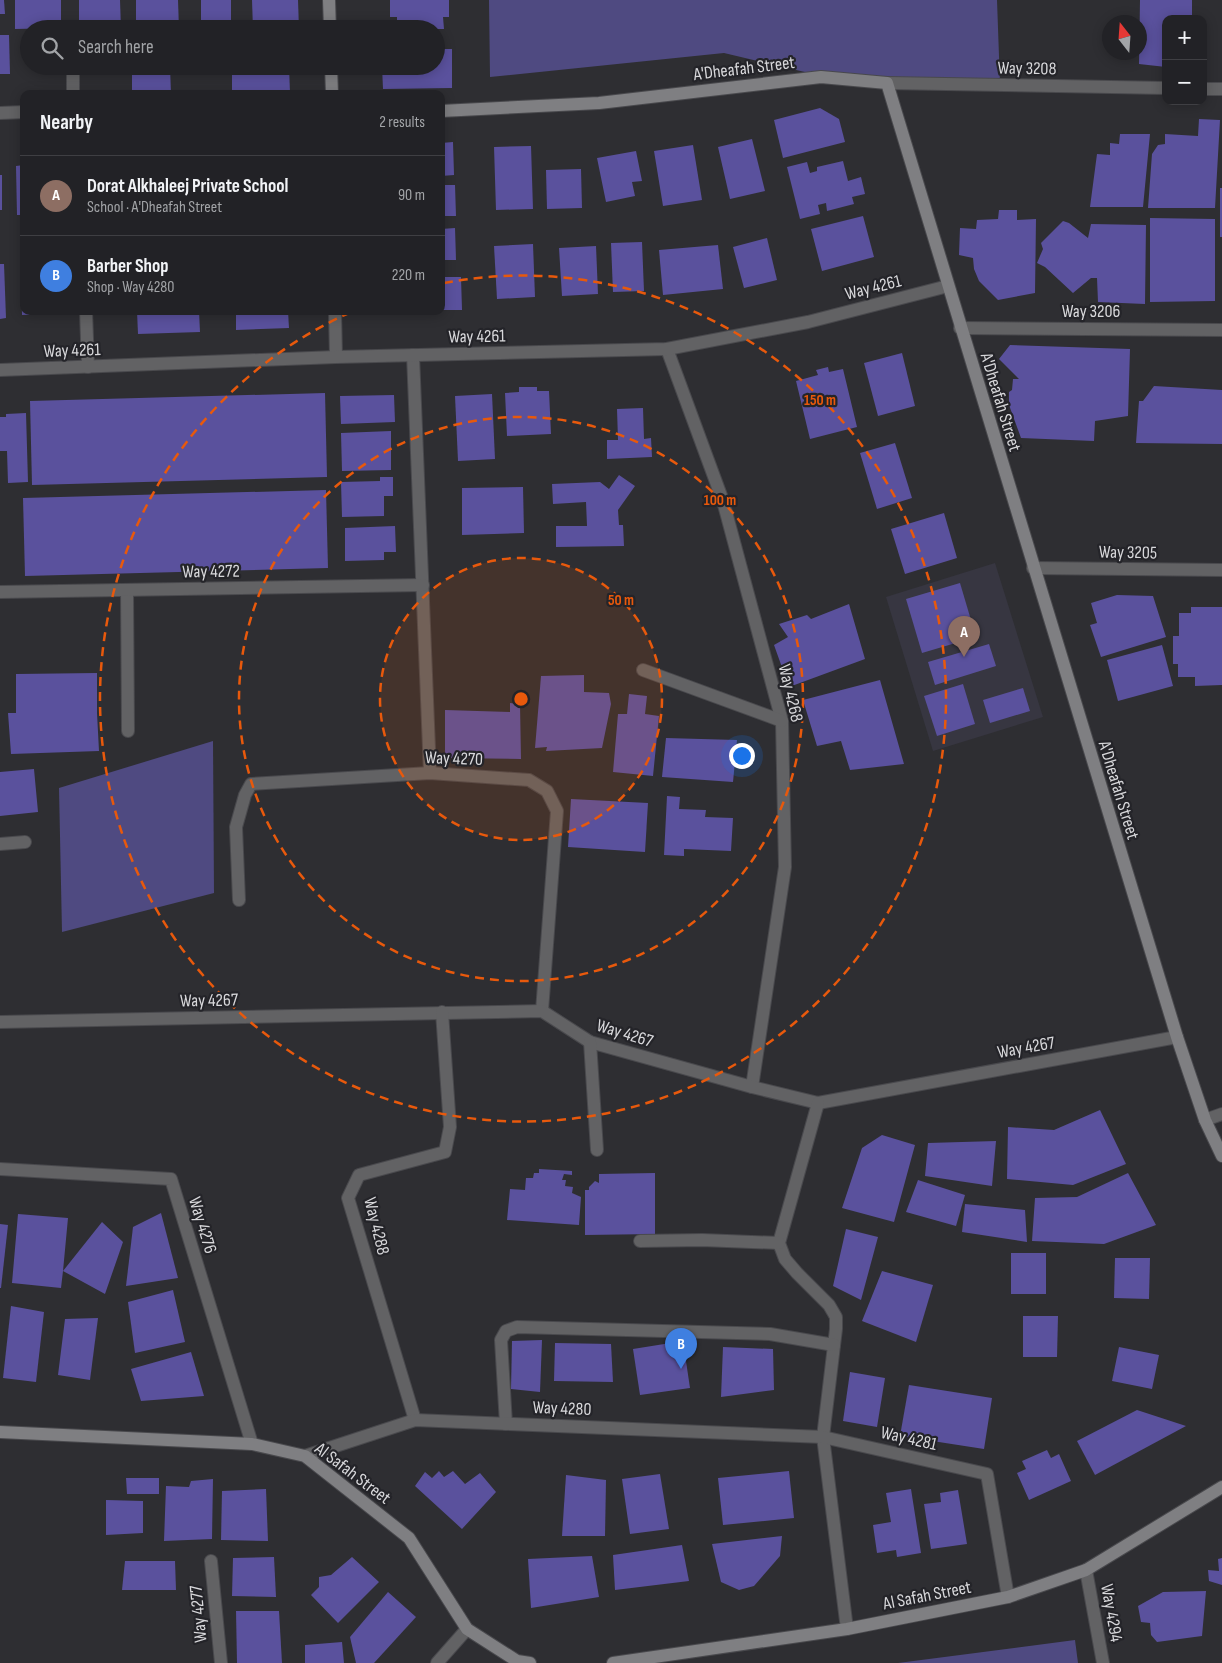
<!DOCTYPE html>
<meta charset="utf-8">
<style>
:root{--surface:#222226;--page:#2e2f32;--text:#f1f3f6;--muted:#a2a4a7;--line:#3f3f43;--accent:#c4bc3e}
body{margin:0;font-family:"Sofia Sans Condensed",sans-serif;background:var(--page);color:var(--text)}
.controls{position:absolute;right:15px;top:15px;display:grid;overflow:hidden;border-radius:10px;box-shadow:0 2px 12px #0003}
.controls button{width:45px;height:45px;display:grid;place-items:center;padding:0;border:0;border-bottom:1px solid var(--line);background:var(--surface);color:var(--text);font:25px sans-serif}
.compass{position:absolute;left:1102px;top:15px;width:45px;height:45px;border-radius:50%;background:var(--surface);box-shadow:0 2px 12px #0003;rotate:343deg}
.you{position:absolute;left:741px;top:755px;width:18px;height:18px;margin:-12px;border:4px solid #fff;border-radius:50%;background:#1a73e8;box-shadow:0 0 0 8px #1a73e833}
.badge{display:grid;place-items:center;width:32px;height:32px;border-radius:50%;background:var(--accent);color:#fff;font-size:16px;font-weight:700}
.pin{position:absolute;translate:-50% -41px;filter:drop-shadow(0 1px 2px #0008)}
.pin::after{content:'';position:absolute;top:26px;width:18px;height:15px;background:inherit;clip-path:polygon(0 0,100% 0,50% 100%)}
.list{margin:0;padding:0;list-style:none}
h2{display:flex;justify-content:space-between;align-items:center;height:65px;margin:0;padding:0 20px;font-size:21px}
h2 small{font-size:16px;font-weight:400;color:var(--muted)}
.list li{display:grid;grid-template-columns:32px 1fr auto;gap:15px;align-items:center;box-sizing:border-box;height:80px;padding:0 20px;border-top:1px solid var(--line)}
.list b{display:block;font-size:19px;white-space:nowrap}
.list p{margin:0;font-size:16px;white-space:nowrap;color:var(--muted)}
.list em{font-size:16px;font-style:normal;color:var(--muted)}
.icon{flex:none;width:28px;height:28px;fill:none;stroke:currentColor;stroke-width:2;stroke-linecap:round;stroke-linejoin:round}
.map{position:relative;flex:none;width:1222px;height:1663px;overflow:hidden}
.search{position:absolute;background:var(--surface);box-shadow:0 2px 12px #0003;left:20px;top:20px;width:425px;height:55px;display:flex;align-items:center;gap:12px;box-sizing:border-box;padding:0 18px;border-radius:28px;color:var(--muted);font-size:19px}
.panel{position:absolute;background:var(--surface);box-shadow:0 2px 12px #0003;left:20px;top:90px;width:425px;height:225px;border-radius:10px}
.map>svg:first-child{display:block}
</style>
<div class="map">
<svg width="1222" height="1663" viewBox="0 0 1222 1663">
<rect width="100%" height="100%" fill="#2e2e32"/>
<!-- built -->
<polygon fill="#373641" points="995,563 1043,717 933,751 886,597"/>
<!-- green -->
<g fill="#4f4a81">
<polygon points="489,0 997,0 1000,84 822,76 724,53 490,77"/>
<polygon points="213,741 214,893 62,932 59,788"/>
<polygon points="1075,1640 1078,1663 898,1663"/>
</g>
<!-- building -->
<g fill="#5a519d">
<polygon points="0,0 4,0 5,14 0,14"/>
<polygon points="15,0 61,0 61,28 15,29"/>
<polygon points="79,0 120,0 121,29 79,29"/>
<polygon points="136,0 178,0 179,29 136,29"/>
<rect x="201" y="0" width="30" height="29"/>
<polygon points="252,0 298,0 299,29 253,29"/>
<polygon points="390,0 449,0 449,17 443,17 444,29 397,29 397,17 390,17"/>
<polygon points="1140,0 1192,0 1192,19 1166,19 1166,67 1139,64"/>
<polygon points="0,35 9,35 10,74 0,74"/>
<polygon points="436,49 452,49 452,88 383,89 382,66 436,66"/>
<polygon points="132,66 170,66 171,94 132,94"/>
<polygon points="232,66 289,66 290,93 232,94"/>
<polygon points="820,108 839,119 845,142 783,158 774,120"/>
<polygon points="1199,119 1220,120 1215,208 1148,208 1152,154 1158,145 1165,144 1165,134 1198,136"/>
<polygon points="1120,134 1150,134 1143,207 1090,207 1097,154 1110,155 1110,143 1119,144"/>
<polygon points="752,139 765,191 730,199 718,147"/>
<polygon points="453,142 454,175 441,176 441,143"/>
<polygon points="693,145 702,200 663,206 654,151"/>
<polygon points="531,146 533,209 496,210 494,147"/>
<polygon points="636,151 642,181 632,182 635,196 606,202 597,158"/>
<polygon points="843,161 848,181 861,177 865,194 852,197 854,204 827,211 826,203 818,205 820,214 800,219 787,167 807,162 810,173 817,171 817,167"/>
<polygon points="24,165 24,215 17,215 16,166"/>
<polygon points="581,169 582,208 547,209 546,170"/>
<rect x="0" y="175" width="2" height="35"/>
<polygon points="441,185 455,185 456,216 441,216"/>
<rect x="1220" y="188" width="2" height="49"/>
<polygon points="999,210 1017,210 1017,220 1036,219 1035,293 998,300 979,281 974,269 973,258 959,255 960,228 976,229 977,220 998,219"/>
<polygon points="863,216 874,257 822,271 811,229"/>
<polygon points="1150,218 1215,219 1215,301 1150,302"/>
<polygon points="1063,221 1069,223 1088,238 1091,224 1146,225 1145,304 1098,302 1097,278 1091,278 1073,293 1045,267 1037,263 1043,249 1041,243"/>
<polygon points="455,228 456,260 441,260 441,229"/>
<polygon points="767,238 777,280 744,288 733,247"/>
<polygon points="642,242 644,291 613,292 611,243"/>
<polygon points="533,244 535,297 497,299 494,246"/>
<polygon points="718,245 723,289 663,295 659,250"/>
<polygon points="596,246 598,294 562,296 559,248"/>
<polygon points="24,262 24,311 55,311 55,314 22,315 21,263"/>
<polygon points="0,264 4,264 6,318 0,319"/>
<polygon points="441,277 461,277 462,310 441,310"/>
<polygon points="137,311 199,311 200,332 138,334"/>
<polygon points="236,311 288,311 289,328 236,330"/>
<polygon points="1010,345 1130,349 1128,416 1095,421 1094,441 1021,438 1009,405 1009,392 1012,390 1013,379 1019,379 999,359"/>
<polygon points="902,353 915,406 878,416 864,363"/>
<polygon points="828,367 829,372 843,369 857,427 810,439 796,381 818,375 816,370"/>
<polygon points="1154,386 1222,390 1222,444 1136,443 1139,401 1143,401"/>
<polygon points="519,387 537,387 537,391 549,391 551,434 507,436 505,393 519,392"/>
<polygon points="325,393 327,477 32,485 30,401"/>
<polygon points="492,394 495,459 458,461 455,396"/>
<polygon points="394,395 395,422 341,424 340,396"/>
<polygon points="643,408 644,439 651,438 652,457 607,459 607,440 618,440 617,409"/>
<polygon points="26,413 28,482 8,483 7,451 0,451 0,417 6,417 6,414"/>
<polygon points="391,431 391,470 342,471 341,433"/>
<polygon points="895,443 912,498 877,509 860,453"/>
<polygon points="619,475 635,486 618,510 619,525 623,525 624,546 556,547 556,526 587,526 586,502 553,504 552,484 600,482 609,489"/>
<polygon points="380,477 393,477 393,496 384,496 384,516 342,517 341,482 380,481"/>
<polygon points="523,487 524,533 462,535 462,488"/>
<polygon points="326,490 328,568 25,576 23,498"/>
<polygon points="944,513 957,558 905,574 891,529"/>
<polygon points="395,526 396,552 384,552 384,560 345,561 345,528"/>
<polygon points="960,583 976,637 922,653 906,599"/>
<polygon points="1117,595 1153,596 1166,637 1101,657 1090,625 1097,623 1091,603"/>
<polygon points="849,604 865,659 789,687 774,645 788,637 779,624 807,615 811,619"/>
<polygon points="1191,607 1222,607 1222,685 1195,686 1195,677 1178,677 1178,664 1173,664 1173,636 1179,636 1179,613 1191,613"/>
<polygon points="989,644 996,666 935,685 928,662"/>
<polygon points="1162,645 1173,686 1118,701 1107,660"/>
<polygon points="97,673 97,713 99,751 11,754 8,713 16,713 16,674"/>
<polygon points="584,675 584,692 609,693 611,704 602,748 546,751 547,747 535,748 541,676"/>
<polygon points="880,680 904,764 850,770 841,741 817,746 803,700"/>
<polygon points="963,684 975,724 937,736 924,696"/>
<polygon points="1023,688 1030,711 990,723 983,700"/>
<polygon points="629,694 647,696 645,714 659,716 653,776 613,772 618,714 627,714"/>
<polygon points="510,703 520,704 521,759 445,758 445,710 510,712"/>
<polygon points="666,738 737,740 733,782 662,777"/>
<polygon points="34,769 38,812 0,816 0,772"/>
<polygon points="667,796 680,797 679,809 706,810 705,817 733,818 731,851 684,849 684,856 664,855"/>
<polygon points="571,799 648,803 645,852 568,847"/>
<polygon points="1100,1110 1126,1164 1073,1185 1007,1179 1008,1127 1054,1130"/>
<polygon points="882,1135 915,1145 894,1222 842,1208 862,1148"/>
<polygon points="996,1141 992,1186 925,1176 928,1143"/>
<polygon points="539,1169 572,1171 572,1175 564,1174 562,1180 566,1180 565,1186 573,1187 572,1193 581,1197 579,1225 507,1220 510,1189 525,1190 526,1178 533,1178 534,1173 539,1173"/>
<polygon points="655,1173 655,1234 585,1235 585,1190 589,1190 589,1187 595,1181 599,1183 599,1174"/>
<polygon points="1128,1173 1156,1225 1104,1244 1032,1241 1035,1198 1077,1197"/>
<polygon points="918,1180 965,1195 956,1226 906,1212"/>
<polygon points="965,1204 1025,1210 1027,1242 962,1232"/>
<polygon points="161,1213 178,1278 126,1286 133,1227"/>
<polygon points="18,1214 68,1218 63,1271 102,1222 123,1242 105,1294 63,1271 61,1288 12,1283"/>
<polygon points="0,1224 8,1225 1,1288 0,1288"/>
<polygon points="846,1229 878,1237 861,1300 833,1286"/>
<rect x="1011" y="1253" width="35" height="41"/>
<polygon points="1115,1258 1150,1258 1149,1299 1114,1298"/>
<polygon points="882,1271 933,1285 916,1342 862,1321"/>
<polygon points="173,1290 185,1342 135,1353 128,1302"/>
<polygon points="11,1306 44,1312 36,1382 3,1378"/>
<polygon points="1023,1316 1058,1316 1057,1357 1023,1357"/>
<polygon points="98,1318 90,1380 58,1375 65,1319"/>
<polygon points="542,1340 540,1392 511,1389 512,1341"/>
<polygon points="683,1341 690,1388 640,1395 633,1349"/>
<polygon points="555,1343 611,1344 613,1382 554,1381"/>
<polygon points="723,1347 773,1349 774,1390 721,1397"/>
<polygon points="1119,1347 1159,1355 1152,1389 1112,1381"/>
<polygon points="191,1352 204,1396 141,1401 131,1369"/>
<polygon points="850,1372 885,1378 877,1427 843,1421"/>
<polygon points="909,1385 992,1398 984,1449 900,1436"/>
<polygon points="1137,1410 1186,1426 1095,1475 1077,1441"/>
<polygon points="1047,1450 1051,1458 1059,1454 1071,1481 1029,1500 1017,1473 1026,1469 1022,1461"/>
<polygon points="439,1471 444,1477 453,1471 465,1484 480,1473 496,1492 462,1529 415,1486 425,1472 432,1478"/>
<polygon points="789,1471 794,1518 723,1525 718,1478"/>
<polygon points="660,1474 669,1529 630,1534 622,1479"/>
<polygon points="566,1475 606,1480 605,1536 562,1536"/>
<polygon points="126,1478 159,1478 159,1494 127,1494"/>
<polygon points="213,1479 212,1539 164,1541 166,1486 189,1487 191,1481"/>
<polygon points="266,1489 268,1541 221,1540 222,1491"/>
<polygon points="911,1489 921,1553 897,1557 896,1550 877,1553 873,1525 891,1522 886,1493"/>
<polygon points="958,1490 967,1544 931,1549 924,1504 941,1502 940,1493"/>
<polygon points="106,1500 143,1501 143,1533 106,1535"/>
<polygon points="782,1536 780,1556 754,1586 739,1590 721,1582 712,1544"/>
<polygon points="682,1545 689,1581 615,1590 613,1555"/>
<polygon points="592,1556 599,1597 531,1608 528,1559"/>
<polygon points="274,1557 276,1597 232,1596 233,1558"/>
<polygon points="352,1557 379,1582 338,1623 311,1595 319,1587 319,1577 331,1575"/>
<polygon points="1222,1558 1222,1585 1209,1581 1208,1570 1219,1571 1218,1559"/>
<polygon points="125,1561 175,1561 176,1590 122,1590"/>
<polygon points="1206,1591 1202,1636 1157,1642 1151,1635 1150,1623 1141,1622 1138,1606 1163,1592"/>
<polygon points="388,1592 416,1617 374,1663 356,1663 350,1637"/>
<polygon points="236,1611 279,1611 282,1663 237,1663"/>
<polygon points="342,1642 344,1663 305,1663 305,1645"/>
</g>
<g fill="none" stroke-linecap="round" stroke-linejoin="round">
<!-- street casing -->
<g stroke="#49494d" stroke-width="14">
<g id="street">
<polyline points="73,66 73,94"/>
<polyline points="887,83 1166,88"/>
<polyline points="1203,89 1222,89"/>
<polyline points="0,113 24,112"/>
<polyline points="86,311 88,367"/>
<polyline points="335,311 336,357"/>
<polyline points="960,328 1222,330"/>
<polyline points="667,349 723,501 782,721 785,867 752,1087"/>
<polyline points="413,355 430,773"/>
<polyline points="0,370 336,357 667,349 808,322 948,286"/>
<polyline points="1033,568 1222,570"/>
<polyline points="127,590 128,731"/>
<polyline points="0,592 423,585"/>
<polyline points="643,670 782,721"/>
<polyline points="0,844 25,842"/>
<polyline points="239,900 236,827 245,795 251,784 430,773 529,780 547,791 557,811 542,1011"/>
<polyline points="0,1022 542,1011 590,1042 752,1087 818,1103 1177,1037"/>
<polyline points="590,1042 597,1150"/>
<polyline points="818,1103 779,1243 785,1259 797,1273 829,1305 836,1317 836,1329 823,1437 847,1629"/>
<polyline points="1205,1120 1222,1114"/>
<polyline points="0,1169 171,1179 252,1444"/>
<polyline points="640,1241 702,1240 779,1243"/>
<polyline points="415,1420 348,1198 359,1175 445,1152 450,1127 442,1012"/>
<polyline points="506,1424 501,1340 506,1331 517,1327 770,1334 834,1345"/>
<polyline points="305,1456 415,1420 823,1437 987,1474 1008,1597"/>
<polyline points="211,1561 221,1663"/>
<polyline points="1086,1570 1103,1663"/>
<polyline points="437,1663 467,1629"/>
</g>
</g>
<!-- secondary casing -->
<g stroke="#49494d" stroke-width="14">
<g id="secondary">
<polyline points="329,0 330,29"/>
<polyline points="331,66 332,94"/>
<polyline points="441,111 599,103 821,77 887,83 1177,1037 1205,1120 1222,1156"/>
<polyline points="0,1432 252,1444 305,1456 409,1538 467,1629 517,1661 530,1663"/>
<polyline points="613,1663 847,1629 1008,1597 1086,1570 1222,1487"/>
</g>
</g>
<!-- street -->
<use href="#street" stroke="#626264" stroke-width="12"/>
<!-- secondary -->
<use href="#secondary" stroke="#7f7f82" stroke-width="12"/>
</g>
<!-- distance rings -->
<circle cx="521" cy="699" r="141" fill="#e8590c" fill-opacity=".12"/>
<g fill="none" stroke="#e8590c" stroke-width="2.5" stroke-dasharray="9 6">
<circle cx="521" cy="699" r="141"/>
<circle cx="521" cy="699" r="282"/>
<path d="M444 283A423 423 0 1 1 349 313"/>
</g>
<g text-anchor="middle" stroke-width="4.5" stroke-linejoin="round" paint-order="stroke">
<!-- street labels -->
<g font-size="18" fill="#d8d8db" stroke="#242429">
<text transform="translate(744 68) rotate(-7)" y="6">A'Dheafah Street</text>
<text transform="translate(1027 68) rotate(1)" y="6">Way 3208</text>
<text transform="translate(873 287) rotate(-14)" y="6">Way 4261</text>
<text x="1091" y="317">Way 3206</text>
<text transform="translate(477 336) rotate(-1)" y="6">Way 4261</text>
<text transform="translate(72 350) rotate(-2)" y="6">Way 4261</text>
<text transform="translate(1001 402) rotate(73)" y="6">A'Dheafah Street</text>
<text transform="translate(1128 552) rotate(1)" y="6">Way 3205</text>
<text transform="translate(211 571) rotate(-1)" y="6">Way 4272</text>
<text transform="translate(791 693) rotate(77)" y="6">Way 4268</text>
<text transform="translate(454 758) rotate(2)" y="6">Way 4270</text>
<text transform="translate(1119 790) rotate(73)" y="6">A'Dheafah Street</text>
<text transform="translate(209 1000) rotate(-1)" y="6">Way 4267</text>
<text transform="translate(625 1033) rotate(17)" y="6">Way 4267</text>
<text transform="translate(1026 1047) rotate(-10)" y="6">Way 4267</text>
<text transform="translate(203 1225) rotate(73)" y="6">Way 4276</text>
<text transform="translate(377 1226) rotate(76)" y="6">Way 4288</text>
<text transform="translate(562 1408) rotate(2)" y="6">Way 4280</text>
<text transform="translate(909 1438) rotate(13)" y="6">Way 4281</text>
<text transform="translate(353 1473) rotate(37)" y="6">Al Safah Street</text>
<text transform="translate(927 1595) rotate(-11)" y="6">Al Safah Street</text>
<text transform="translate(1112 1613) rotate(80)" y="6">Way 4294</text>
<text transform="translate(198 1614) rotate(-95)" y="6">Way 4277</text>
</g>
</g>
<circle cx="521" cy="699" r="8" fill="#e8590c" stroke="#242429" stroke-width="2.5"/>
<g font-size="15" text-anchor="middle" font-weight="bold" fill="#e8590c" stroke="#242429" stroke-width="4.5" stroke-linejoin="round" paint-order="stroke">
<text x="820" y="405">150 m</text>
<text x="720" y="505">100 m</text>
<text x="621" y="605">50 m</text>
</g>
</svg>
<div class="controls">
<button>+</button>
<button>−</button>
</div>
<svg class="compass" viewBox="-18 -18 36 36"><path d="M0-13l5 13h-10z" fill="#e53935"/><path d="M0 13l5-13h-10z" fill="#a2a4a7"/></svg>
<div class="you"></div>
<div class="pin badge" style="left:964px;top:657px;background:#8d6e63">A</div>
<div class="pin badge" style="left:681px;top:1369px;background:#3f7fe0">B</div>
<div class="search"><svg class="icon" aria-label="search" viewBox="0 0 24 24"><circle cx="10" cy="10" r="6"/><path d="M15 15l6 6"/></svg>Search here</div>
<section class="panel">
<h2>Nearby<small>2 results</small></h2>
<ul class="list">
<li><span class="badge" style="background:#8d6e63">A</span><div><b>Dorat Alkhaleej Private School</b><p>School · A'Dheafah Street</p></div><em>90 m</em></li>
<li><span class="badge" style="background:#3f7fe0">B</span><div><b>Barber Shop</b><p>Shop · Way 4280</p></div><em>220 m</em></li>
</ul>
</section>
</div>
